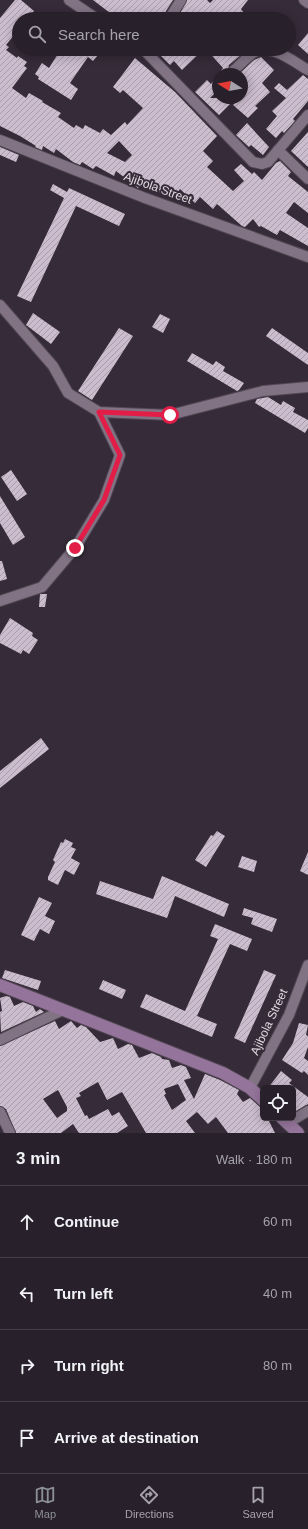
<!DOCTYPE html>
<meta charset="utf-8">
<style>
:root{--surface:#28202b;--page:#302833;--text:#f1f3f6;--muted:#a5a3a9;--line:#443e47;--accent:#8c9099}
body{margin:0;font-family:Arial,sans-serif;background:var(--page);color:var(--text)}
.controls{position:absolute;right:12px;bottom:12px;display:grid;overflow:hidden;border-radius:6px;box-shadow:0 2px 10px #0003}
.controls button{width:36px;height:36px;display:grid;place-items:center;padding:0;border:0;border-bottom:1px solid var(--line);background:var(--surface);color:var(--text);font:20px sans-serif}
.compass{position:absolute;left:212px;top:68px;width:36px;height:36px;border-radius:50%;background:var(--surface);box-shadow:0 2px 10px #0003;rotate:281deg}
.stop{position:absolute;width:12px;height:12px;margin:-9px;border:3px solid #e11d48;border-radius:50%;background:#fff}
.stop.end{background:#e11d48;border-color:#fff;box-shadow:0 1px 4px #0008}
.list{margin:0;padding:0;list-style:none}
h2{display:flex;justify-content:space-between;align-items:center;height:52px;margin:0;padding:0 16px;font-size:17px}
h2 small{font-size:13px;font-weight:400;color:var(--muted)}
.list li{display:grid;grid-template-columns:26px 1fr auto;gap:12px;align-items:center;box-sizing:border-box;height:72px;padding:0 16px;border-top:1px solid var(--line)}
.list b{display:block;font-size:15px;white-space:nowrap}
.list em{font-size:13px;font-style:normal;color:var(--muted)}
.icon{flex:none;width:22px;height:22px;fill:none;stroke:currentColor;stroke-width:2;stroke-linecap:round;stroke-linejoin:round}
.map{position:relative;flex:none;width:308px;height:1133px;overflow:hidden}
.search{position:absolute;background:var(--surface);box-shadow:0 2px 10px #0003;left:12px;right:12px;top:12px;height:44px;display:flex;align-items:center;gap:10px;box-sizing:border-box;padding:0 14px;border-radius:22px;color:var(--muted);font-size:15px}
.sheet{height:340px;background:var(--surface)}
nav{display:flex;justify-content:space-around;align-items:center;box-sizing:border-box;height:56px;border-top:1px solid var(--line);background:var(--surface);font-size:11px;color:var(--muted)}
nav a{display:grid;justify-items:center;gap:2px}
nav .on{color:var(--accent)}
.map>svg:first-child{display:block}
</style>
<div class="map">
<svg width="308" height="1133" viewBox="0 0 308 1133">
<defs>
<pattern id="building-hatch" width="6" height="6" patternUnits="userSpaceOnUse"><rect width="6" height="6" fill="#cbbcce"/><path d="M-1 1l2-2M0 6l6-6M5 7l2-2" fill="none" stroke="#a99dac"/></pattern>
</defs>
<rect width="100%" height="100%" fill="#362b39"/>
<!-- building -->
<g fill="url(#building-hatch)" fill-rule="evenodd">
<path d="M15,0H21L34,11L27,19H19V29L6,45L9,47L6,50L17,58L18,56L27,62L24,66L27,68L12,88L26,98L29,93L43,101L42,102L61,113L58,117L74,128L76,125L83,129L85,125L100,133L103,129L111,135L125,122L127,125L143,108L123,90L120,93L113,87L135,58L175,92L217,136L203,151L213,161L207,167L233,191L244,181L234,170L241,164L252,174L254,172L262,180L276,163L280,161L291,172L288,176L308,192V213L294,202L286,213L308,228V246L280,230L277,235L261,226L259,227L253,219L245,227L242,226L217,204L213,209L200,197L195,203L180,189L174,197L166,191L163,195L155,189L153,191L143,183L138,188L116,171L114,176L96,166L93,169L82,162L80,165L73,162L56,149L54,153L43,146L42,150L35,147L36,146L20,136L0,126V18ZM119,141L132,155L125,162L107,153Z"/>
<polygon points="93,0 173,0 161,19 118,19"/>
<polygon points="187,0 207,0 210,3 213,0 248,0 241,9 246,16 242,19 177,19"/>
<polygon points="308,33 308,54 298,45"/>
<polygon points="61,49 90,49 98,55 93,61 88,57 70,83 78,89 71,100 38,79 39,77 35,74 42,63 49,68"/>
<polygon points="154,49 204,49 182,70 174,61 170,65"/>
<polygon points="206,49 248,49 229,65 228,71 229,74 218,74 223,68"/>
<polygon points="261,57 274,70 262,83 270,92 255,106 258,108 248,118 233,105 240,98 242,98 245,92 242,89 242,74 239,74 254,60"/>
<polygon points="218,74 218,90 210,98 225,98 230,104 219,115 195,92 207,80 211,84"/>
<polygon points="303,75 308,79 308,101 293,119 295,121 284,133 282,131 276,138 266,129 277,116 272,111 286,98 274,88 279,83 287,90"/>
<polygon points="247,123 269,147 263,155 251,145 249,147 236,135"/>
<polygon points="308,132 308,167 291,151"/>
<polygon points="0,147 19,155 16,162 0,155"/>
<polygon points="53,184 67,192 69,188 125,214 119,226 76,206 31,302 17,296 64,198 50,190"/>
<polygon points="33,313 60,332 51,344 26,325"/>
<polygon points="160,314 170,319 163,333 152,327"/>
<polygon points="119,328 133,336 92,400 78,391"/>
<polygon points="272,328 308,353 308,365 266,336"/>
<polygon points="192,353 213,365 216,361 225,367 223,371 244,383 239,390 237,391 187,361"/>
<polygon points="268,397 281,405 283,401 295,408 293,412 308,420 308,428 305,433 255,403 257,399"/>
<polygon points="11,470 27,494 17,501 1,477"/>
<polygon points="0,496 25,537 13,545 0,523"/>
<polygon points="0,561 2,561 7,579 0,581"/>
<polygon points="40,594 47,594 45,607 39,607"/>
<polygon points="10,618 33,633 32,636 38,640 29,654 23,650 21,654 0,643 0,635"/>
<polygon points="41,738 49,749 0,788 0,771"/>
<polygon points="217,831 225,836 206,867 195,860 211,835 213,836"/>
<polygon points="65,839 73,843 71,847 76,849 71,858 80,863 74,875 65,870 58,885 48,880 48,877 55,862 53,860 61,842 63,843"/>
<polygon points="308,852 308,875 300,871"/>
<polygon points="242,856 257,861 254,872 238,867"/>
<polygon points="162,876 229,904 224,917 175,896 167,918 96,894 100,881 153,899"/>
<polygon points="39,897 52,903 45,916 55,921 49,934 40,929 34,941 21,935"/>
<polygon points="244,908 277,919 272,932 251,924 253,918 242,915"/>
<polygon points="215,924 252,939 247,951 230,944 197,1016 217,1024 212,1037 140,1007 146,994 185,1011 218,939 210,936"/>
<polygon points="5,970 41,981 38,990 2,978"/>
<polygon points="264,970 276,975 245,1043 234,1038"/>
<polygon points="103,980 126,990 122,999 99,989"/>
<polygon points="6,996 10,997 14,1006 23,1002 33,1006 36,1012 40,1009 44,1012 1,1032 0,1012 2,1011 0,998"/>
<path d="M55,1021L59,1029L71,1021L77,1028L81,1025L86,1027L100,1042L113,1038L118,1049L128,1044L132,1045L139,1058L152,1053L161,1057L162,1059L169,1060L172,1068L181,1065L186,1067L191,1078L184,1080L194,1099L205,1074L220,1080L239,1090L237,1094L243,1102L250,1098L260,1107L263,1118L269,1121L275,1133H228L216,1117L208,1124L197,1112L186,1121L195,1133H146L122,1092L107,1100L98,1082L79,1093L81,1096L76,1098L85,1116L87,1115L89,1119L108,1109L112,1116L119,1112L128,1126L117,1133H79L73,1124L61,1133H16L6,1109L0,1106V1046ZM178,1084L186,1100L172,1110L164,1095L166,1094L164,1089ZM58,1090L67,1107V1111L57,1118L43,1099Z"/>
<polygon points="299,1023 308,1025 306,1035 308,1036 308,1047 304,1058 308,1061 308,1075 304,1071 302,1073 282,1060 293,1043"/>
<polygon points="281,1071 292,1080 289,1083 308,1097 308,1104 296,1111 293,1106 293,1088 268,1088"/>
</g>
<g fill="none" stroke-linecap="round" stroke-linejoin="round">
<!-- street casing -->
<g stroke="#514652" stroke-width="12">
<g id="street">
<polyline points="69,0 97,19"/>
<polyline points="304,0 308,3"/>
<polyline points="169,19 181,0"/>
<polyline points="143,49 253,162 262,164 268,162 308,115"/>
<path d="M234,70C240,65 246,58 253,53C270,42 294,62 308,70"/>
<polyline points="0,140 145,198 308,257"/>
<polyline points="278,150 308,179"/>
<polyline points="0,305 53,366 68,393 99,412 170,415 263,391 308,387"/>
<polyline points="0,601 42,587 75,548 104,500 120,455 99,412"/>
<polyline points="0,1040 63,1010"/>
<polyline points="250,1088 289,1015 308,965"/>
<polyline points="0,1112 10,1133"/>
<polyline points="288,1123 308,1111"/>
</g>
</g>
<!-- secondary casing -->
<g stroke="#514652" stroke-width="14">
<g id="secondary">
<polyline points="0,985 223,1073 250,1088 263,1100"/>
<polyline points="282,1118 298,1133"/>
</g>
</g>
<!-- street -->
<use href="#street" stroke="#817384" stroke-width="10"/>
<!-- secondary -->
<use href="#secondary" stroke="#94749a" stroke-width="12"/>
</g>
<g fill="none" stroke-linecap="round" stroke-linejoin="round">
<!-- route -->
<polyline stroke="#e11d48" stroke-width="5" points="75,548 104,500 120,455 99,412 170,415"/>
</g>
<g text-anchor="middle" stroke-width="4" stroke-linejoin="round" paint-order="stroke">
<!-- street labels -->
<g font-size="12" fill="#e1d9e2" stroke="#362b39">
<text transform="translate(158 188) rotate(20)" y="4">Ajibola Street</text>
<text transform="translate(269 1022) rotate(-65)" y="4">Ajibola Street</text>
</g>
</g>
</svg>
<div class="controls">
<button><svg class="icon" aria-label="locate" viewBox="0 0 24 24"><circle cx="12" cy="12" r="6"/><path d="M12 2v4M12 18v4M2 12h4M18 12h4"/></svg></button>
</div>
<svg class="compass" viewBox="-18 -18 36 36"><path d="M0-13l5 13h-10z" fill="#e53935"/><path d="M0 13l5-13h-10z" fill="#a5a3a9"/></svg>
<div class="stop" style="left:170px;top:415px"></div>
<div class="stop end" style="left:75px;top:548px"></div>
<div class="search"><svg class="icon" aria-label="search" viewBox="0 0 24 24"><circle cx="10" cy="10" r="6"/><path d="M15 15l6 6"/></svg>Search here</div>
</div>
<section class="sheet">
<h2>3 min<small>Walk · 180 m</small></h2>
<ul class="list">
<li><svg class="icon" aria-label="ahead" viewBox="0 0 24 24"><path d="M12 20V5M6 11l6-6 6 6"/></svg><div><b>Continue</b></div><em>60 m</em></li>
<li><svg class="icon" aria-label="left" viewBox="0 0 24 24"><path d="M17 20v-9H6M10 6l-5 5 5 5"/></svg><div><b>Turn left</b></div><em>40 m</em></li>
<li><svg class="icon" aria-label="right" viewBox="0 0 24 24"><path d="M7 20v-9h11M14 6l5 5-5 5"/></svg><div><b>Turn right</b></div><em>80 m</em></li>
<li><svg class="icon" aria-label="arrive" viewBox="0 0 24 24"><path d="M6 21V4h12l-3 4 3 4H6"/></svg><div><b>Arrive at destination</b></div></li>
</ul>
</section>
<nav>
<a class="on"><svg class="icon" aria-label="map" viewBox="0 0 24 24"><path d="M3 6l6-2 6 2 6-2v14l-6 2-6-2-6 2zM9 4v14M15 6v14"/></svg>Map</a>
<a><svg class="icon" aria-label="directions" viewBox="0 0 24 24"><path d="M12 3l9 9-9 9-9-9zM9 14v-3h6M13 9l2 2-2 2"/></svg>Directions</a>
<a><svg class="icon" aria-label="saved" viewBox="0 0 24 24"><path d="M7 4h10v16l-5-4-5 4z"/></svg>Saved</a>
</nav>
